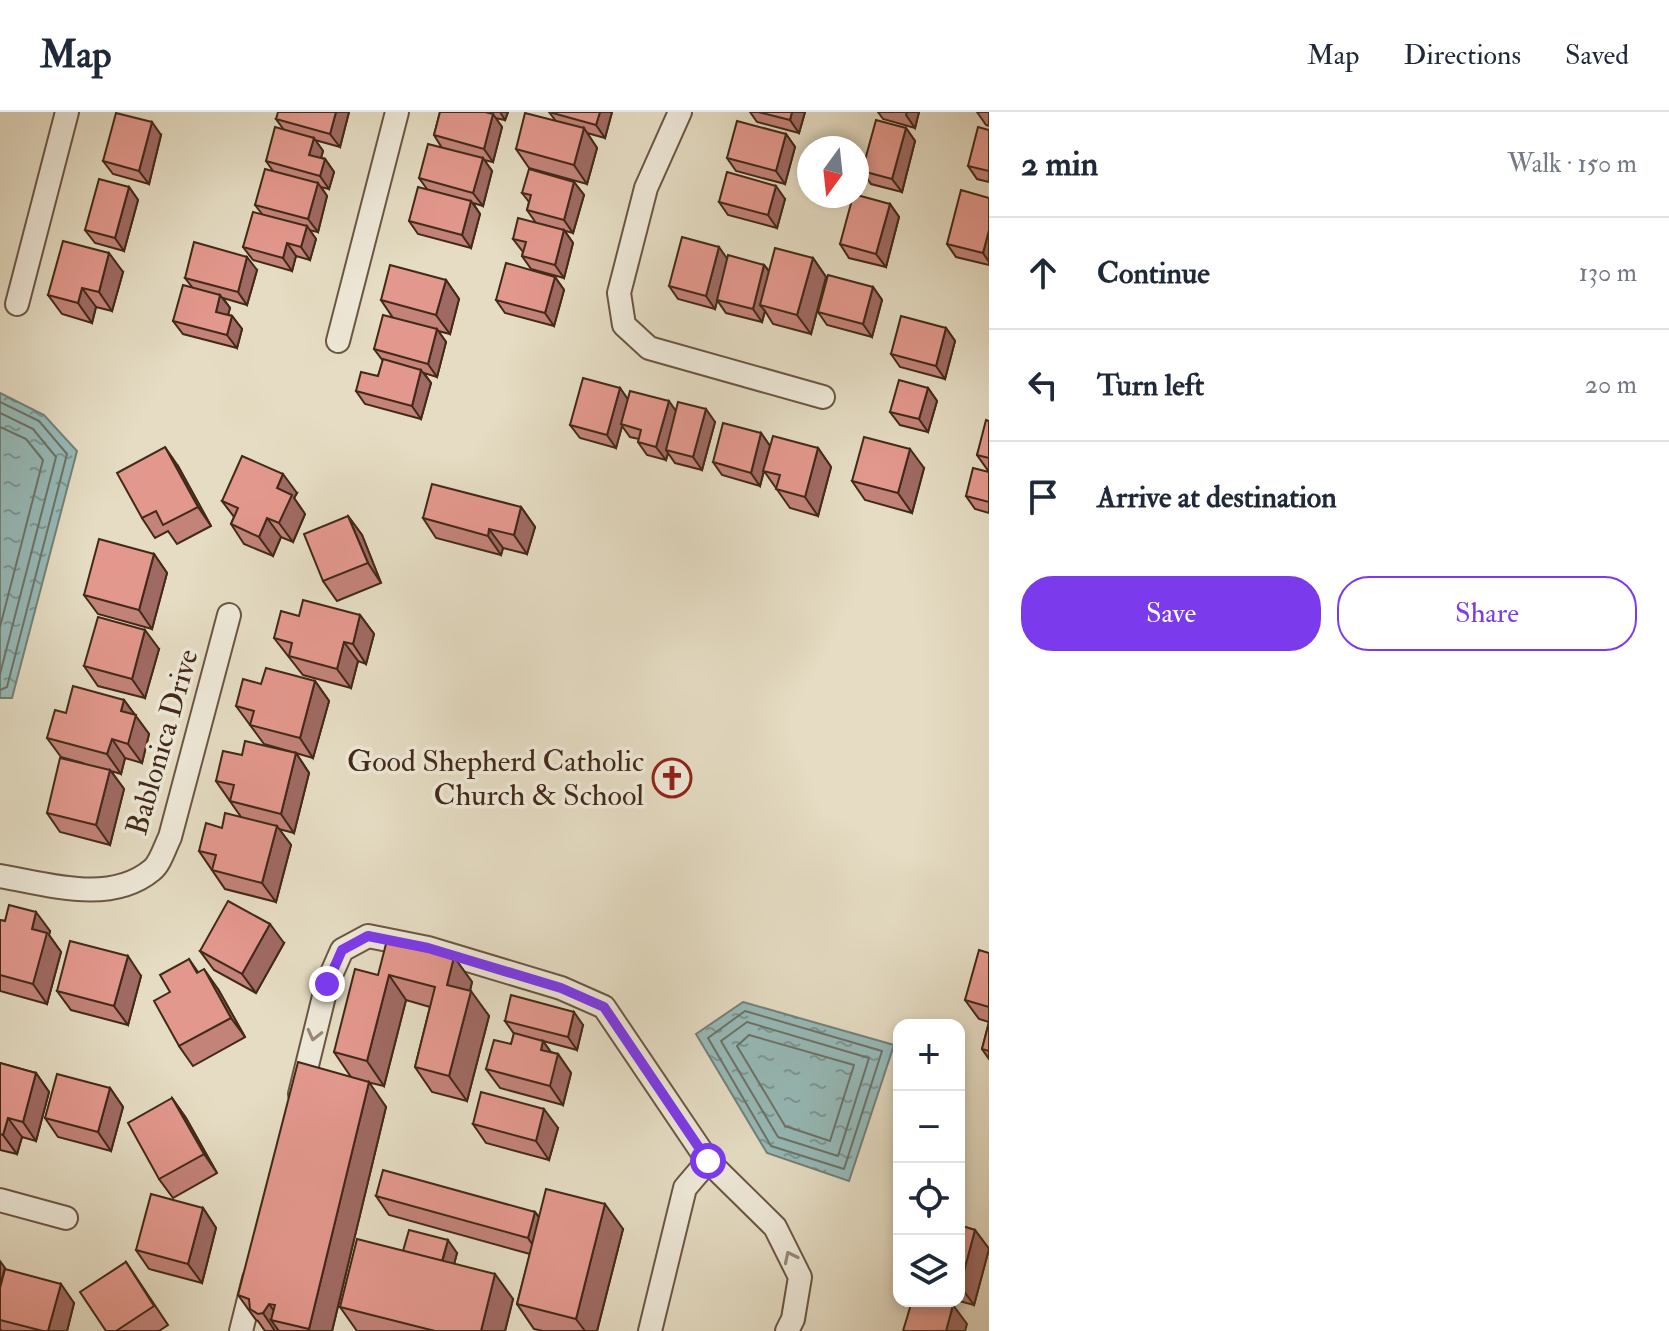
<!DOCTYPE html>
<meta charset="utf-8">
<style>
:root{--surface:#fff;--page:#f2f2f3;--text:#1f2937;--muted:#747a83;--line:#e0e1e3;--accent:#7c3aed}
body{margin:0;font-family:"IM FELL Double Pica",serif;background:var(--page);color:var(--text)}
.controls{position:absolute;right:24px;bottom:24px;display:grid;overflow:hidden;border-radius:16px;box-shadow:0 4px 12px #0003}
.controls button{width:72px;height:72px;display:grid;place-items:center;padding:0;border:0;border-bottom:2px solid var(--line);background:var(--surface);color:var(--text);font:40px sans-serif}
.compass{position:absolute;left:797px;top:24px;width:72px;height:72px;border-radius:50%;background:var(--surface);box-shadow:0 4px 12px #0003;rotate:195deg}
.stop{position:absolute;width:24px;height:24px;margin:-18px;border:6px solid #7c3aed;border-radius:50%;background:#fff}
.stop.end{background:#7c3aed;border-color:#fff;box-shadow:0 2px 8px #0008}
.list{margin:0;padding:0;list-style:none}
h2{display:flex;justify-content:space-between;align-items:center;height:104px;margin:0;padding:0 32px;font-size:34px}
h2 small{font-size:26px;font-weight:400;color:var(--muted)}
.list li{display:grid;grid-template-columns:52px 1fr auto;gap:24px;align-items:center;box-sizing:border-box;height:112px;padding:0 32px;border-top:2px solid var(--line)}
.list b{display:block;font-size:30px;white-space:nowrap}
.list em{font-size:26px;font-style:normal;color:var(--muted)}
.actions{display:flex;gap:16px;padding:24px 32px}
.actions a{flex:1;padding:18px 0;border:2px solid var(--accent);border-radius:32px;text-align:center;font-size:28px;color:var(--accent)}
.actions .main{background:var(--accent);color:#fff}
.icon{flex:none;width:44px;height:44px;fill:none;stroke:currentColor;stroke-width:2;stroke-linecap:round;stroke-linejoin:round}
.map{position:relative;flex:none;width:989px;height:1219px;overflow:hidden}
header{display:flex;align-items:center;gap:48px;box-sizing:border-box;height:112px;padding:0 40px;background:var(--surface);border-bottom:2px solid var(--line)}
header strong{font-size:38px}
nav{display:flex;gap:44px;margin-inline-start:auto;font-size:28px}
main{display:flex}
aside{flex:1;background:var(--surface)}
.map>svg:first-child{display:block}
</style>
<header>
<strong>Map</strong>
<nav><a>Map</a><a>Directions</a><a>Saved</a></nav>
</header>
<main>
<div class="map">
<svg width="989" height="1219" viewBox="0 0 989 1219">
<defs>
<pattern id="water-ripples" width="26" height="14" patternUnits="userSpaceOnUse" patternTransform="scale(2)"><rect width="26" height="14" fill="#96bab8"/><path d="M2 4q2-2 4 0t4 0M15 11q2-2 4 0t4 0" fill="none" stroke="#7c9795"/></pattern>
</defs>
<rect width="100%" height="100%" fill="#e5dcc3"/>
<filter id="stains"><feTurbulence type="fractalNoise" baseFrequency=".0025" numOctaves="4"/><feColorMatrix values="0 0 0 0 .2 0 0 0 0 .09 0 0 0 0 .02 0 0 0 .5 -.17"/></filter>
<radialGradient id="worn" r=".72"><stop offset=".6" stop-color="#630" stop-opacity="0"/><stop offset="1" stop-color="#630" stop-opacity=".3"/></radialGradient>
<!-- water -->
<g fill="url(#water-ripples)" stroke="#748078" stroke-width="2">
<polygon points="0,281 44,303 77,339 12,586 0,586"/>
<polygon points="743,890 894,933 849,1069 767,1041 696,922"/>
</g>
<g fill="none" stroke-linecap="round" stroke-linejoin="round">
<!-- shore -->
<g stroke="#6c7268" stroke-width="2">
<polyline points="0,290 39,309 67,342 7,575 0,578"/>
<polyline points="0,301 33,317 56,345 0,562"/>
<polyline points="0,315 26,327 43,348 0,515"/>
<polygon points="745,899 882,939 844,1057 771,1034 708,926"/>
<polygon points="747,910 869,946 838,1044 778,1025 721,929"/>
<polygon points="749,923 854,953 830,1029 785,1014 737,934"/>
</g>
<!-- minor casing -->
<g stroke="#6b5643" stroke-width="26">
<g id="minor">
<polyline points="680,0 646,76 619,181 624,213 649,236 823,285"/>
<polyline points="17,192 67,0"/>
<polyline points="338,229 397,0"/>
<path d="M0,764C47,772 110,793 152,758C160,752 165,735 170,725L229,503"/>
<polyline points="300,982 327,872 342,838 368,824 428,836 561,876 604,895 708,1049 775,1115 800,1165 793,1207 787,1219"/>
<polyline points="0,1088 66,1106"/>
<polyline points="241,1219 254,1167"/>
<polyline points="650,1219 685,1076 708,1049"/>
</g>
</g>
<!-- minor -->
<use href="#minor" stroke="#eee8d8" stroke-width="22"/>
</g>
<!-- wall -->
<g fill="#c38379" stroke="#422918" stroke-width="2">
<polygon points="349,0 340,35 315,28 323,39 321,46 325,47 334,60 329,77 321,75 327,84 318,120 309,118 316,127 310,148 296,144 292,159 253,148 243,135 262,102 255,93 273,59 266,49 284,18 276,7"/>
<polygon points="440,0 508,0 505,8 495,6 502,15 493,50 484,48 492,59 483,94 473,91 480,102 471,136 418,122 409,109 427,77 419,66 442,36 434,23"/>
<polygon points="549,0 612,0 605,26 587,21 597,36 587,72 529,56 516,37 555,8"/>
<polygon points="750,0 805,0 799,21 757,10"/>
<polygon points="878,0 919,0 915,16 883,7"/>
<polygon points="977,0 989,0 989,14 986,13"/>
<polygon points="906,16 915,29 902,80 871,72 862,59"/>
<polygon points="989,18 989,70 977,67 968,54"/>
<polygon points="786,22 795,35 785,72 736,59 727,46"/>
<polygon points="161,23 149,72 113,62 103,49"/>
<polygon points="574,70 584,83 573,121 536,111 527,98 529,90 522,81"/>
<polygon points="129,75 138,88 124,139 95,131 85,118"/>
<polygon points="989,86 989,153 956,145 947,132"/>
<polygon points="785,87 777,116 728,103 719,90"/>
<polygon points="890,92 899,105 886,155 849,146 840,132"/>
<polygon points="564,118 573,131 564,166 531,157 522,144 523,140 513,127"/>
<polygon points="813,146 826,165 811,222 773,212 765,199 762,210 726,201 717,188 715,197 678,187 669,174 727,147 764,153 769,159"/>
<polygon points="257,158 247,193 223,186 230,196 228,203 232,204 242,217 237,236 183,222 173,209 192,175 185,166"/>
<polygon points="123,160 112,199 96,195 92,211 62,202 48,183"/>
<polygon points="555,165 564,178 554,214 505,201 496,188"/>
<polygon points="446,168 459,187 450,222 438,219 446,230 437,265 424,261 431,271 421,307 365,292 356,279 378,264 383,249 374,237 393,206 381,188"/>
<polygon points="873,175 882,188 872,225 827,213 818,200"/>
<polygon points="946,216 955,229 945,267 900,255 891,242"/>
<polygon points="620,276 628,288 715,310 702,358 675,351 668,341 666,348 647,343 638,330 639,327 630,325 622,314 616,336 580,326 570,313"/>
<polygon points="928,276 937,289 928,320 900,313 890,300"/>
<polygon points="989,309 989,401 975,397 966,384 989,360 977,343"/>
<polygon points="761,321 770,334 818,336 831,355 818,404 790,396 764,359 760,374 722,363 713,350"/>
<polygon points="178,354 211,414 177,432 168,419 155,426 142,406"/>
<polygon points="924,356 912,401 865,388 852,369"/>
<polygon points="297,381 294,386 305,402 293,430 281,425 273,444 244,432 231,412 234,405 222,389"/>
<polygon points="521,395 535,415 527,442 503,436 501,443 436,426 423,406"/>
<polygon points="348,404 362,423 381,471 337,489 323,469"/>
<polygon points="154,442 167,461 152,517 98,502 84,483"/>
<polygon points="360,503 374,522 366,552 358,549 351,576 303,563 274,526 299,504"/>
<polygon points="159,537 145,586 98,574 84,554"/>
<polygon points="315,569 329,589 313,646 264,632 236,594 261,572"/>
<polygon points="124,588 149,622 142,651 125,646 121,662 111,659 124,677 110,733 60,720 47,701 83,651 61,645 47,626 66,601"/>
<polygon points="296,641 309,661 294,721 279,717 291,733 276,790 225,777 199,739 222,716 241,705 216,669 242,643"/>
<polygon points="0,808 50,819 49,823 61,840 47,892 0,879"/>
<polygon points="284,831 256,881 214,858 200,839"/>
<polygon points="989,841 989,947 982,937 989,910 979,907 965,888"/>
<polygon points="454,845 472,870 470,879 489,904 467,989 432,980 415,955 430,895 406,888 384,974 367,970 386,995 332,1219 265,1219 258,1209 256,1208 238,1183 351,965 334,940 378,863"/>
<polygon points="189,847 198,860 218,877 245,925 193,954 179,934 170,880"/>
<polygon points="141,864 128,913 71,898 57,879"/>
<polygon points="505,909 583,913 577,938 543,929 551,940 558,942 571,961 563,993 500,976 486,957 511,932 514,922"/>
<polygon points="0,951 36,961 49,980 36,1029 22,1025 17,1042 0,1038"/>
<polygon points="110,976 123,995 111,1039 58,1025 45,1006"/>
<polygon points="172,986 186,1006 217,1061 173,1086 159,1067"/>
<polygon points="473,1012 558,1016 549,1048 486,1031"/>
<polygon points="376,1084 535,1100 539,1105 623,1117 597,1219 543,1219 534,1217 517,1192 530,1142 389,1103"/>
<polygon points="203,1096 216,1116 202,1171 149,1157 136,1138"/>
<polygon points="959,1113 975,1118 989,1137 974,1193 959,1189"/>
<polygon points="403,1139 457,1141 454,1152 513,1187 505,1219 357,1219 340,1195"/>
<polygon points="126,1150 168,1213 159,1219 106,1219"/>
<polygon points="0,1176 74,1191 67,1219 2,1219 0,1217"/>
</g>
<!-- shaded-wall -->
<g fill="#9f6a63" stroke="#422918" stroke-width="2">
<polygon points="336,0 349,0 340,35 330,22"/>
<polygon points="500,0 508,0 505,8"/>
<polygon points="600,0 612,0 605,26 596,13"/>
<polygon points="792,0 805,0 799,21 790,8"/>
<polygon points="907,0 919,0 915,16 906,3"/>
<polygon points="493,2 502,15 493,50 484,37"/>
<polygon points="152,10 161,23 149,72 139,59"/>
<polygon points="584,16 597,36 587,72 574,53"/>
<polygon points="906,16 915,29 902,80 892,67"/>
<polygon points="786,22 795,35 785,72 776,59"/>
<polygon points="314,26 323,39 318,56 309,43"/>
<polygon points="483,46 492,59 483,94 473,81"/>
<polygon points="325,47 334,60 329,77 320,64"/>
<polygon points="574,70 584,83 573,121 564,108"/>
<polygon points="318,71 327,84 318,120 308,107"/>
<polygon points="776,74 785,87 777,116 768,103"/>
<polygon points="129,75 138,88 124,139 115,126"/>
<polygon points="471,89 480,102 471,136 462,123"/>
<polygon points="890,92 899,105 886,155 876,142"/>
<polygon points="307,114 316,127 310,148 301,135"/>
<polygon points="564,118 573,131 564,166 555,153"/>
<polygon points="989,118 989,150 983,141"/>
<polygon points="287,131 296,144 292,159 283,146"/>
<polygon points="719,135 728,148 715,197 706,184"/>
<polygon points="109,141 123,160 112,199 99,180"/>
<polygon points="247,145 257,158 247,193 238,180"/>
<polygon points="813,146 826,165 811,222 797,203"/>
<polygon points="764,153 774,166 760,193 765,199 762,210 753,197"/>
<polygon points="555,165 564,178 554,214 545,201"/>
<polygon points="446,168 459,187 450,222 436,203"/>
<polygon points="873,175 882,188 872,225 863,212"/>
<polygon points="82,176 96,195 92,211 78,191"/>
<polygon points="220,183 230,196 225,213 216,200"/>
<polygon points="232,204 242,217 237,236 227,223"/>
<polygon points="946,216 955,229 945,267 936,254"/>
<polygon points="437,217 446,230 437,265 428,252"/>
<polygon points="421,258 431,271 421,307 412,294"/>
<polygon points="620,276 629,289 616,336 607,323"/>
<polygon points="928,276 937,289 928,320 919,307"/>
<polygon points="669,289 678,302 666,338 668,341 666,348 656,335"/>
<polygon points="706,297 715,310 702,358 693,345"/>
<polygon points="761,321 770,334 760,374 751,361"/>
<polygon points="165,335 178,354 211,414 198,395"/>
<polygon points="818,336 831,355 818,404 805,385"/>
<polygon points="910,337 924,356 912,401 898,381"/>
<polygon points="283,362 297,381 294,386 305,402 293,430 279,411 277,376"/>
<polygon points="521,395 535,415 527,442 514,423"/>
<polygon points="348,404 362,423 381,471 368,451"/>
<polygon points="267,406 281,425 273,444 259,425"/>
<polygon points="489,417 503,436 501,443 488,424"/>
<polygon points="154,442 167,461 152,517 139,498"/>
<polygon points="360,503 374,522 366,552 353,532"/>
<polygon points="145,518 159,537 145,586 132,567"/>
<polygon points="344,530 358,549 351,576 337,557"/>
<polygon points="315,569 329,589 313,646 300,626"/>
<polygon points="124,588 149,622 142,651 128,632 121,599"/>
<polygon points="112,627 125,646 121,662 107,642"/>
<polygon points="296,641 309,661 294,721 281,702"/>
<polygon points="110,658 124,677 110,733 96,713"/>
<polygon points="277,714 291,733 276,790 262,771"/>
<polygon points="36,800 50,819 49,823 61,840 47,892 33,872 32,817"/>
<polygon points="270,812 284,831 256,881 242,862"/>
<polygon points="128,844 141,864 128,913 114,894"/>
<polygon points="454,845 472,870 465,898 447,873"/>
<polygon points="204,857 218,877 245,925 231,906"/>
<polygon points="389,863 406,888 384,974 367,949"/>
<polygon points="471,879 489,904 467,989 449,964"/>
<polygon points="574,900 583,913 577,938 568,925"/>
<polygon points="543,929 556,948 558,942 571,961 563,993 550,974 541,938"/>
<polygon points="36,961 49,980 36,1029 23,1010"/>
<polygon points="369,970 386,995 332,1219 310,1219 309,1217"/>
<polygon points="110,976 123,995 111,1039 98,1020"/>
<polygon points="172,986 186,1006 217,1061 204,1042"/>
<polygon points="544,997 558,1016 549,1048 536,1029"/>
<polygon points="8,1006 22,1025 17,1042 3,1023"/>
<polygon points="605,1092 623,1117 597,1219 585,1219 576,1207"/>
<polygon points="203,1096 216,1116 202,1171 188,1152"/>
<polygon points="535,1100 549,1119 541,1145 528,1126"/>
<polygon points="975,1118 989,1137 974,1193 960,1174"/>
<polygon points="448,1128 457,1141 451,1164 442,1151"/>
<polygon points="0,1149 5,1156 0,1174"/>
<polygon points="495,1162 513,1187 505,1219 481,1219"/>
<polygon points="61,1172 74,1191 67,1219 48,1219"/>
<polygon points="269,1192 282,1210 271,1208 279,1219 275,1219 263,1201"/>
<polygon points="953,1193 967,1212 965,1219 946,1219"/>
</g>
<!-- building -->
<g fill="#e3988d" stroke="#422918" stroke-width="2">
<polygon points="278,0 336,0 330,22 276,7"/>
<polygon points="440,0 485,0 493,2 484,37 434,23"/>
<polygon points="549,0 600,0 596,13"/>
<polygon points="758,0 792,0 790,8"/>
<polygon points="116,1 152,10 139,59 103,49"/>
<polygon points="525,1 584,16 574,53 516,37"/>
<polygon points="876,8 906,16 892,67 862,59"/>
<polygon points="737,9 786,22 776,59 727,46"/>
<polygon points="275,15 314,26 309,43 325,47 320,64 266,49"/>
<polygon points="978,15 989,18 989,59 968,54"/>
<polygon points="428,32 483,46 473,81 419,66"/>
<polygon points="265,57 318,71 308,107 255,93"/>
<polygon points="529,57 574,70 564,108 527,98 531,83 522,81"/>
<polygon points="727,60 776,74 768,103 719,90"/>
<polygon points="99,67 129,75 115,126 85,118"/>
<polygon points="418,75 471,89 462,123 409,109"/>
<polygon points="961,78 989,86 989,118 983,141 947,132"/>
<polygon points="857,83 890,92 876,142 840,132 853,84"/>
<polygon points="253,100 307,114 301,135 287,131 283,146 243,135"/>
<polygon points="518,106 564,118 555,153 522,144 526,130 513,127"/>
<polygon points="682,125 719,135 706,184 669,174"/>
<polygon points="63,129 109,141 99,180 82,176 78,191 48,183"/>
<polygon points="194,130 247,145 238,180 185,166"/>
<polygon points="775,136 813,146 797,203 760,193"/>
<polygon points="728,143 764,153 753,197 717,188"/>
<polygon points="506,151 555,165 545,201 496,188"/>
<polygon points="390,153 446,168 436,203 381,188"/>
<polygon points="828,163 873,175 863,212 818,200"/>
<polygon points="183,173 220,183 216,200 232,204 227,223 173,209"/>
<polygon points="383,203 437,217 428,252 374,237"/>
<polygon points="901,204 946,216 936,254 891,242"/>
<polygon points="383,247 421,258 412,294 356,279 361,260 378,264"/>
<polygon points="583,266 620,276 607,323 570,313"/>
<polygon points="899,268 928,276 919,307 890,300"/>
<polygon points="630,279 669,289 656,335 638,330 641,318 621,312"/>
<polygon points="678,290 706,297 693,345 666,338"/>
<polygon points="986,308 989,309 989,346 977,343"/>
<polygon points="723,311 761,321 751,361 713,350"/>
<polygon points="773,324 818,336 805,385 776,377 780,363 763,359"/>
<polygon points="864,325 910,337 898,381 852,369"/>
<polygon points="165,335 198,395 163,413 156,399 142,406 117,361"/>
<polygon points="242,344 283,362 277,376 292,383 279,411 267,406 259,425 231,412 238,396 222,389"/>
<polygon points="973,356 989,360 989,390 966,384"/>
<polygon points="432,372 521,395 514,423 489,417 488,424 423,406"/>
<polygon points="348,404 368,451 323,469 304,422"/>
<polygon points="99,427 154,442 139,498 84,483"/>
<polygon points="303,488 360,503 353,532 344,530 337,557 289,544 292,531 274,526 281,499 299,504"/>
<polygon points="98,505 145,518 132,567 84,554"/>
<polygon points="266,556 315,569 300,626 250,613 254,599 236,594 243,567 261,572"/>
<polygon points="73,574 124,588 121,599 136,603 128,632 112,627 107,642 47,626 55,598 66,601"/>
<polygon points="245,629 296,641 281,702 230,689 234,673 216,669 223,639 242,643"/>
<polygon points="60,646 110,658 96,713 47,701"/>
<polygon points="225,701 277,714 262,771 212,758 216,743 199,739 206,711 222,716"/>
<polygon points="228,789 270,812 242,862 200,839"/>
<polygon points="9,793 36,800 32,817 47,821 33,872 0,863 0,808 5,809"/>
<polygon points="387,828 454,845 447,873 471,879 449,964 415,955 435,875 389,863 367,949 334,940 355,857 378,863"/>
<polygon points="70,829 128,844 114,894 57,879"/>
<polygon points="979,838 989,841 989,895 965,888"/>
<polygon points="189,847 197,861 204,857 231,906 179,934 154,889 170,880 160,863"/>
<polygon points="511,883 574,900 568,925 505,909"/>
<polygon points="989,910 989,939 982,937"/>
<polygon points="514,921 543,929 541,938 558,942 550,974 486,957 494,928 511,932"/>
<polygon points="298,950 369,970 309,1217 271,1208 275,1193 269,1192 263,1201 258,1202 250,1197 249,1187 238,1183"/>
<polygon points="0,951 36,961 23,1010 8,1006 3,1023 0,1022"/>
<polygon points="57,962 110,976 98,1020 45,1006"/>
<polygon points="481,980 544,997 536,1029 473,1012"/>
<polygon points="172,986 204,1042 159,1067 128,1011"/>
<polygon points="383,1058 535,1100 528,1126 376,1084"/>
<polygon points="546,1077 605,1092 576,1207 517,1192"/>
<polygon points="151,1082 203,1096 188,1152 136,1138"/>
<polygon points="959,1113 975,1118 960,1174 959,1173"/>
<polygon points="409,1118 448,1128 442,1149 403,1139"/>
<polygon points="357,1127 495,1162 481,1219 435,1219 340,1195"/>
<polygon points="126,1150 154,1194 116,1219 106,1219 80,1180"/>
<polygon points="5,1157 61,1172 48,1219 43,1219 0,1208 0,1176"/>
<polygon points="912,1189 938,1189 953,1193 946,1219 903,1219"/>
</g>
<!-- one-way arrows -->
<defs><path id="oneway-chevron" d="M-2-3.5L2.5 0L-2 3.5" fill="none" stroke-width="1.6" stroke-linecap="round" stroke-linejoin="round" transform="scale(2)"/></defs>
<g stroke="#988878">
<use href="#oneway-chevron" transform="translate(314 923) rotate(104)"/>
<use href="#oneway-chevron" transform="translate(790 1145) rotate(-116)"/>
</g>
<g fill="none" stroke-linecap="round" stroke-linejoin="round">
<!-- route -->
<polyline stroke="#7c3aed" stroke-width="10" points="327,872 342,838 368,824 428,836 561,876 604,895 708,1049"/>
</g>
<!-- icons -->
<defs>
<g id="church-ring" transform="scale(2)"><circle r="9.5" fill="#eee8d8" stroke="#8f2418" stroke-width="1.5"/><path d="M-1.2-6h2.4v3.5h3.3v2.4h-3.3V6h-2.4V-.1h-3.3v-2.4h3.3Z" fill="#8f2418"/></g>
</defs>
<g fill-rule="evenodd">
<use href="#church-ring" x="672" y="666"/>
</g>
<g text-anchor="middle" stroke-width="7" stroke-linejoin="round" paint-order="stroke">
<!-- street labels -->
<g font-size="30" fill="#422918" stroke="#eee8d8">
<text transform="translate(162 630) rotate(-74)" y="10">Bablonica Drive</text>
</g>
<!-- poi labels -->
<g font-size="30" fill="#422918" stroke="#eee8d8" text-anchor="end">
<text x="644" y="659">Good Shepherd Catholic<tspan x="644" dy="34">Church &amp; School</tspan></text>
</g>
</g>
<rect width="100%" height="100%" filter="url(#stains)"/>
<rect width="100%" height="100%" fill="url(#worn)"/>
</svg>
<div class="controls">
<button>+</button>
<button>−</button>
<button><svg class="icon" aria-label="locate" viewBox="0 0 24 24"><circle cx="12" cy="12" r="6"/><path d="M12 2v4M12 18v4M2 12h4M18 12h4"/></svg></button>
<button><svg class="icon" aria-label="layers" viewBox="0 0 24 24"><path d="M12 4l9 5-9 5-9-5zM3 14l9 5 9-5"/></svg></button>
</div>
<svg class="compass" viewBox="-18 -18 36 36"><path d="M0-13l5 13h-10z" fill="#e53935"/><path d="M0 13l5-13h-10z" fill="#747a83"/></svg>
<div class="stop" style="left:708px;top:1049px"></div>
<div class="stop end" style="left:327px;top:872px"></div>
</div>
<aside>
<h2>2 min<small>Walk · 150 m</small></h2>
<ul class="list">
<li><svg class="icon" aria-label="ahead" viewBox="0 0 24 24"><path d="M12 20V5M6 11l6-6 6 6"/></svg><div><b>Continue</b></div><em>130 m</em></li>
<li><svg class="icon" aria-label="left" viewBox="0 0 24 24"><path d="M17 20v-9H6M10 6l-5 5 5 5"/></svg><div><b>Turn left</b></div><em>20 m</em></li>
<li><svg class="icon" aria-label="arrive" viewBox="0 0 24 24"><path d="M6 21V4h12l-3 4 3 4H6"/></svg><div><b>Arrive at destination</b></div></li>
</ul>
<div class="actions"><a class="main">Save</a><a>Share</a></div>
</aside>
</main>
